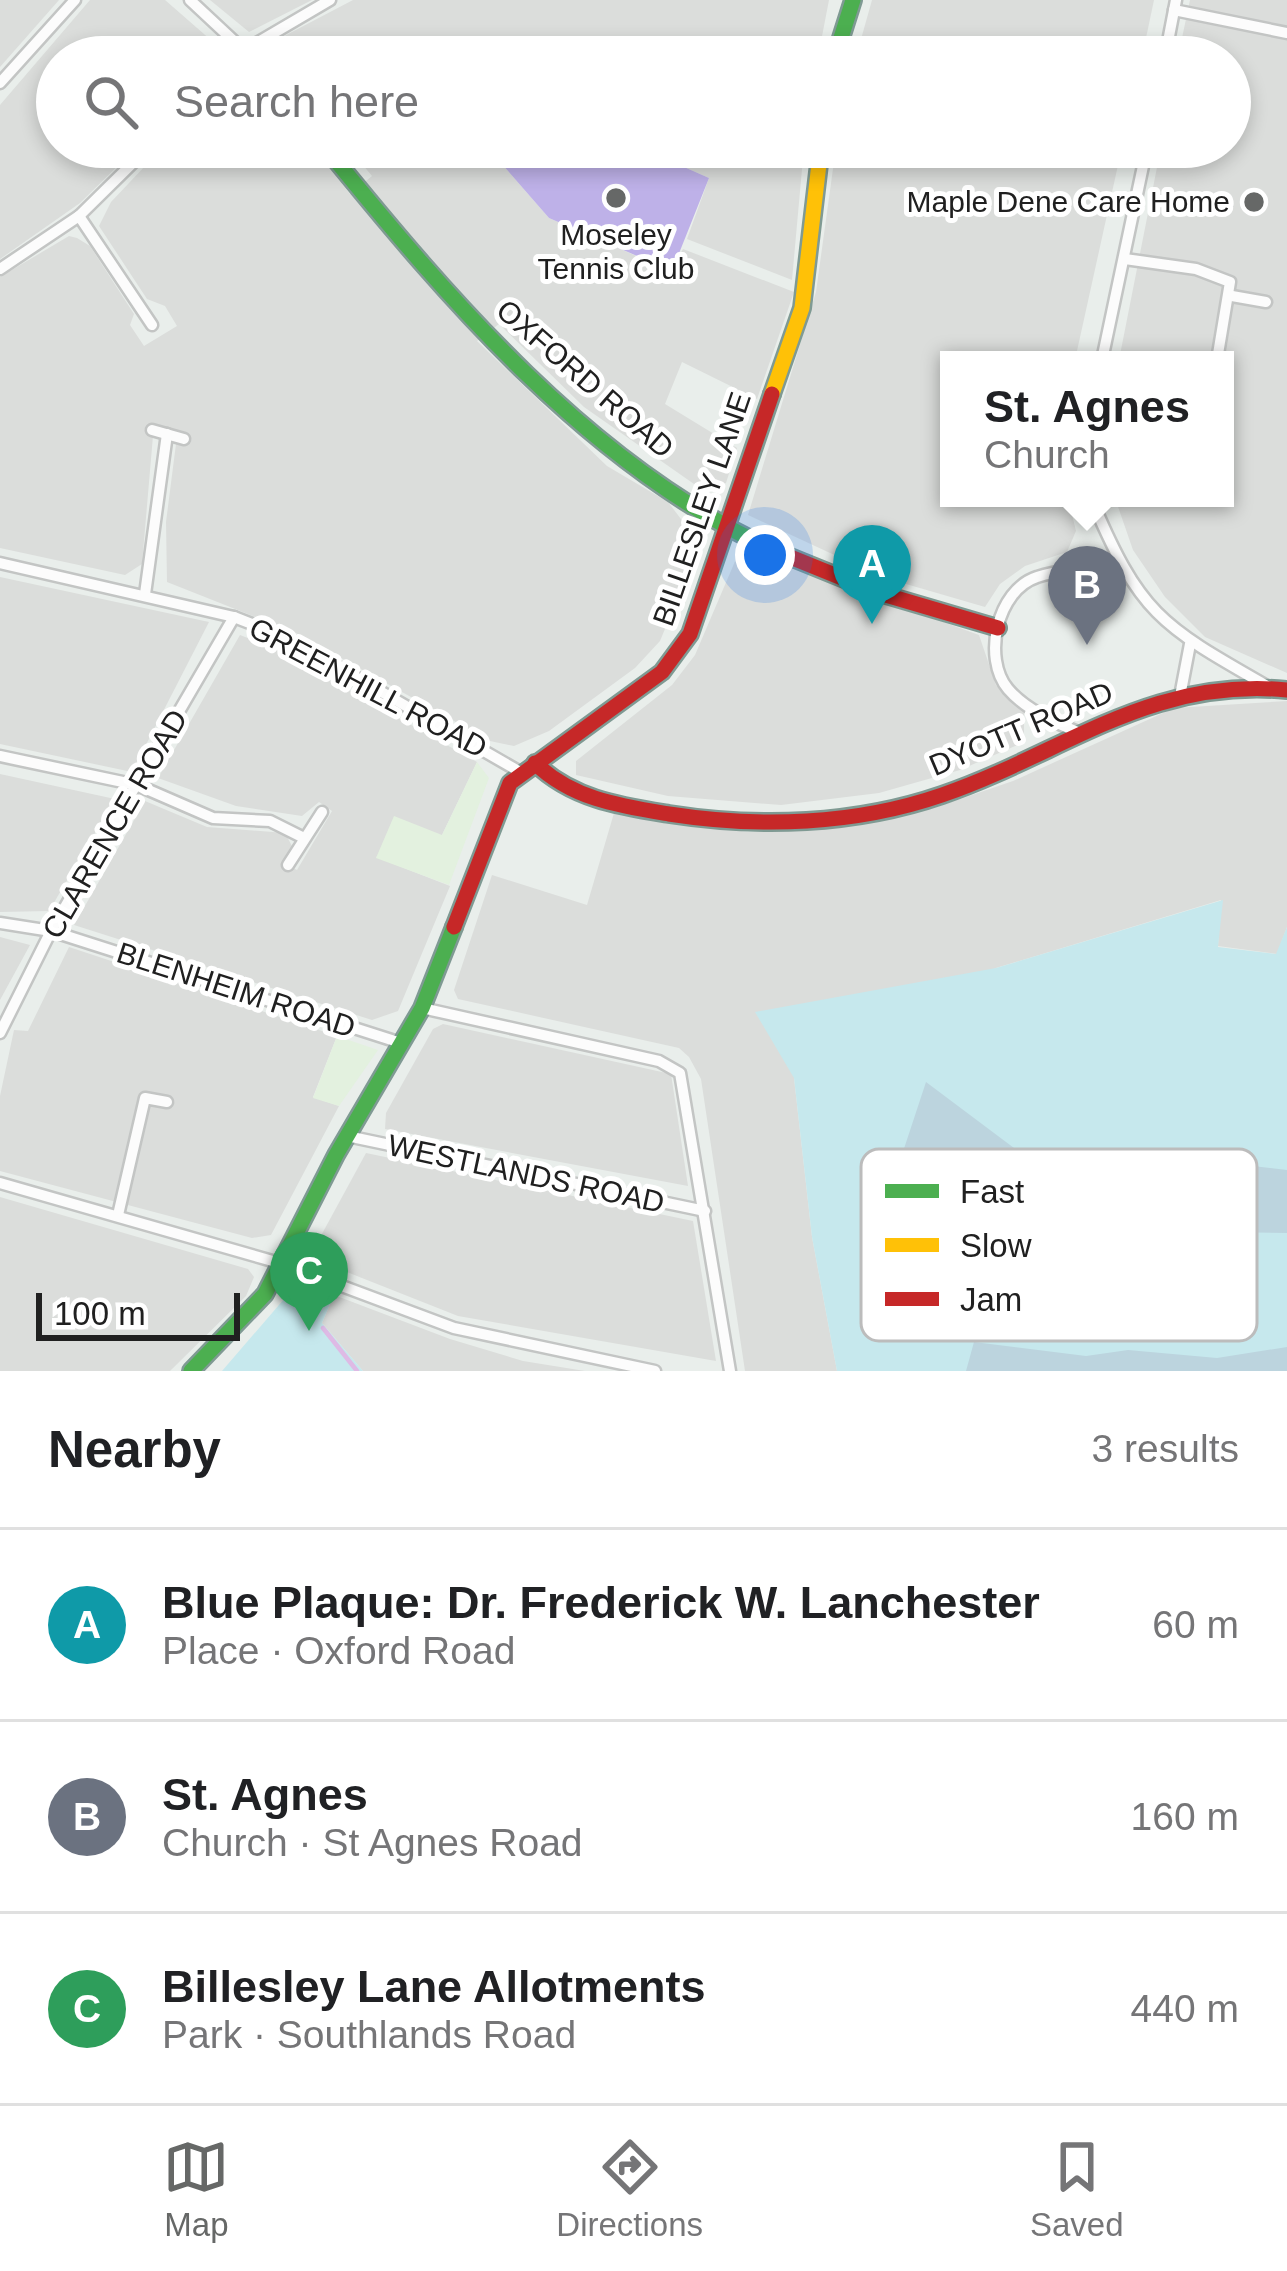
<!DOCTYPE html>
<meta charset="utf-8">
<style>
:root{--surface:#fff;--page:#f6f6f6;--text:#202124;--muted:#757577;--line:#e0e0e0;--accent:#666867}
body{margin:0;font-family:Helvetica,sans-serif;background:var(--page);color:var(--text)}
.scale{position:absolute;left:36px;bottom:30px;width:204px;box-sizing:border-box;padding-left:12px;border:6px solid #202020;border-top:0;font-size:33px;line-height:42px;white-space:nowrap;color:#202020;-webkit-text-stroke:9px #fff;paint-order:stroke}
.you{position:absolute;left:765px;top:555px;width:42px;height:42px;margin:-30px;border:9px solid #fff;border-radius:50%;background:#1a73e8;box-shadow:0 0 0 18px #1a73e833}
.badge{display:grid;place-items:center;width:78px;height:78px;border-radius:50%;background:var(--accent);color:#fff;font-size:39px;font-weight:700}
.pin{position:absolute;translate:-50% -99px;filter:drop-shadow(0 3px 6px #0008)}
.pin::after{content:'';position:absolute;top:63px;width:42px;height:36px;background:inherit;clip-path:polygon(0 0,100% 0,50% 100%)}
.popup{position:absolute;left:940px;top:351px;width:294px;height:156px;box-sizing:border-box;display:grid;place-content:center;border-radius:0px;background:var(--surface);filter:drop-shadow(0 3px 9px #0005);font-size:39px;white-space:nowrap;color:var(--muted)}
.popup b{font-size:45px;color:var(--text)}
.popup::after{content:'';position:absolute;left:50%;top:100%;margin-left:-24px;border:24px solid transparent;border-top-color:var(--surface)}
.list{margin:0;padding:0;list-style:none}
h2{display:flex;justify-content:space-between;align-items:center;height:156px;margin:0;padding:0 48px;font-size:51px}
h2 small{font-size:39px;font-weight:400;color:var(--muted)}
.list li{display:grid;grid-template-columns:78px 1fr auto;gap:36px;align-items:center;box-sizing:border-box;height:192px;padding:0 48px;border-top:3px solid var(--line)}
.list b{display:block;font-size:45px;white-space:nowrap}
.list p{margin:0;font-size:39px;white-space:nowrap;color:var(--muted)}
.list em{font-size:39px;font-style:normal;color:var(--muted)}
.icon{flex:none;width:66px;height:66px;fill:none;stroke:currentColor;stroke-width:2;stroke-linecap:round;stroke-linejoin:round}
.map{position:relative;flex:none;width:1287px;height:1371px;overflow:hidden}
.search{position:absolute;background:var(--surface);box-shadow:0 6px 18px #0003;left:36px;right:36px;top:36px;height:132px;display:flex;align-items:center;gap:30px;box-sizing:border-box;padding:0 42px;border-radius:66px;color:var(--muted);font-size:45px}
.sheet{height:732px;background:var(--surface)}
nav{display:flex;justify-content:space-around;align-items:center;box-sizing:border-box;height:168px;border-top:3px solid var(--line);background:var(--surface);font-size:33px;color:var(--muted)}
nav a{display:grid;justify-items:center;gap:6px}
nav .on{color:var(--accent)}
.map>svg:first-child{display:block}
</style>
<div class="map">
<svg width="1287" height="1371" viewBox="0 0 1287 1371">
<rect width="100%" height="100%" fill="#e9eeeb"/>
<!-- residential -->
<g fill="#dbdddb">
<polygon points="0,0 59,0 0,67"/>
<polygon points="90,0 165,0 220,48 215,57 57,57 57,147 137,147 80,203 0,259 0,105"/>
<polygon points="210,0 312,0 249,32"/>
<polygon points="353,0 829,0 818,57 603,57 575,43 567,57 269,54 269,44"/>
<polygon points="872,0 1154,0 1142,57 856,57"/>
<polygon points="1190,0 1287,0 1287,673 1205,637 1165,597 1133,550 1115,498 1225,498 1225,360 1119,360 1161,147 1230,147 1230,57 1178,57"/>
<polygon points="163,147 313,147 350,194 372,176 348,147 487,147 549,218 671,271 683,249 794,292 757,399 682,362 665,404 737,448 726,483 704,491 584,407 499,324 477,341 607,466 668,502 700,544 660,641 635,668 549,731 514,746 490,741 296,633 167,582 166,522 176,444 182,445 186,433 154,424 142,564 125,575 0,548 0,277 69,236 77,238 90,246 134,314 130,325 144,346 177,326 165,306 147,299 99,226 111,202"/>
<polygon points="683,147 804,147 792,280 687,239 709,178 675,163"/>
<polygon points="836,147 1122,147 1075,360 949,360 949,498 1068,498 1076,531 1067,552 1025,566 1000,584 985,607 882,577 748,515 816,292"/>
<polygon points="756,554 979,635 996,685 1024,712 1024,742 960,770 879,793 781,805 668,796 576,775 576,761 672,685 695,655 736,559"/>
<polygon points="0,577 209,622 132,772 0,744"/>
<polygon points="240,635 278,650 477,762 442,835 376,857 450,886 398,1011 372,1020 74,925 145,801 207,827 285,833 292,846 282,862 297,870 332,811 319,802 302,816 236,806 158,778"/>
<polygon points="1287,701 1287,927 1277,954 1218,946 1221,900 996,968 794,1078 812,1237 837,1371 745,1371 701,1079 689,1057 679,1048 458,999 454,990 492,875 587,905 614,813 748,832 851,825 934,808 1013,781 1174,708"/>
<polygon points="0,774 115,799 49,911 0,912"/>
<polygon points="0,937 30,945 0,1000"/>
<polygon points="69,947 337,1036 313,1097 339,1106 271,1235 252,1238 0,1171 0,1096 14,1030 28,1031"/>
<polygon points="443,1024 671,1074 688,1186 385,1129 386,1113 433,1029"/>
<polygon points="366,1153 693,1221 716,1361 458,1316 319,1261 317,1243"/>
<polygon points="0,1197 248,1269 254,1277 246,1296 170,1371 0,1371"/>
<polygon points="334,1295 450,1339 523,1361 585,1371 363,1371 322,1323"/>
</g>
<!-- commercial -->
<g fill="#e3f1df">
<polygon points="477,762 489,778 449,885 376,858 394,816 442,835"/>
<polygon points="337,1036 378,1050 339,1106 313,1098"/>
</g>
<!-- grass -->
<g fill="#c6e8ed">
<polygon points="1223,900 1218,947 1276,954 1287,927 1287,1371 837,1371 812,1237 794,1078 755,1012 996,968"/>
<polygon points="309,1283 334,1295 322,1323 363,1371 222,1371 297,1284"/>
</g>
<!-- forest -->
<g fill="#bcd4de">
<polygon points="926,1082 1046,1172 1236,1164 1287,1170 1287,1233 1089,1230 913,1262 892,1185"/>
<polygon points="974,1342 1086,1356 1128,1350 1217,1358 1287,1347 1287,1371 966,1371"/>
</g>
<!-- pitch -->
<polygon fill="#beb1e8" points="487,147 683,147 675,163 709,178 672,271 549,218"/>
<g fill="none" stroke-linecap="round" stroke-linejoin="round">
<!-- stream -->
<polyline stroke="#debae5" stroke-width="4.5" points="323,1328 357,1371"/>
<!-- street casing -->
<g stroke="#c3c5c4" stroke-width="15">
<g id="street">
<polyline points="190,0 251,57"/>
<polyline points="1174,10 1287,33"/>
<polyline points="233,57 330,0"/>
<polyline points="1165,57 1176,0"/>
<polyline points="0,83 75,0"/>
<polyline points="79,216 152,325"/>
<polyline points="1125,259 1196,269 1230,282 1217,360"/>
<polyline points="0,269 79,216 149,147"/>
<polyline points="1232,296 1266,302"/>
<polyline points="1102,360 1147,147"/>
<polyline points="152,430 184,439"/>
<path d="M1091,498C1140,614 1160,625 1267,686"/>
<polyline points="0,563 234,617 288,638 522,773"/>
<polyline points="145,594 167,434"/>
<polyline points="1181,691 1190,644"/>
<path d="M1080,733C1056,723 1026,710 1008,689C982,658 997,590 1037,577C1062,568 1095,570 1122,570"/>
<polyline points="0,756 137,785 213,818 270,821 304,838"/>
<polyline points="288,865 322,812"/>
<polyline points="0,923 51,931 401,1043"/>
<polyline points="422,1008 659,1061 680,1073 730,1371"/>
<polyline points="0,1033 51,931 234,617"/>
<polyline points="347,1136 705,1211"/>
<polyline points="0,1183 283,1264 454,1328 655,1371"/>
<polyline points="118,1215 145,1098 167,1102"/>
</g>
</g>
<!-- fast casing -->
<g stroke="#7f9a93" stroke-width="20">
<g id="fast">
<polyline points="835,57 853,0"/>
<path d="M325,147C449,300 590,466 773,550"/>
<polyline points="191,1371 265,1294 336,1155 422,1008 454,927"/>
</g>
</g>
<!-- slow casing -->
<g stroke="#7f9a93" stroke-width="20">
<polyline id="slow" points="772,394 802,308 821,147"/>
</g>
<!-- jam casing -->
<g stroke="#7f9a93" stroke-width="20">
<g id="jam">
<polyline points="773,550 879,593 998,628"/>
<path d="M535,763C572,799 620,806 669,814C759,828 855,825 942,795C1064,753 1149,677 1287,690"/>
<polyline points="454,927 510,783 662,672 690,634 772,394"/>
</g>
</g>
<!-- street -->
<use href="#street" stroke="#fcfcfc" stroke-width="10"/>
<!-- fast -->
<use href="#fast" stroke="#4caf50" stroke-width="15"/>
<!-- slow -->
<use href="#slow" stroke="#ffc107" stroke-width="15"/>
<!-- jam -->
<use href="#jam" stroke="#c62828" stroke-width="15"/>
</g>
<!-- markers -->
<g fill="#666867" stroke="#fff" stroke-width="4.5">
<circle cx="616" cy="198" r="12"/>
<circle cx="1254" cy="202" r="12"/>
</g>
<g text-anchor="middle" stroke-width="10" stroke-linejoin="round" paint-order="stroke">
<!-- poi labels -->
<g font-size="30" fill="#202020" stroke="#fff" text-anchor="end">
<text x="1230" y="212">Maple Dene Care Home</text>
<text x="616" y="245" text-anchor="middle">Moseley<tspan x="616" dy="34">Tennis Club</tspan></text>
</g>
<!-- street labels -->
<g font-size="30" fill="#202020" stroke="#fff">
<text transform="translate(585 379) rotate(41)" y="10">OXFORD ROAD</text>
<text transform="translate(702 509) rotate(-71)" y="10">BILLESLEY LANE</text>
<text transform="translate(368 688) rotate(28)" y="10">GREENHILL ROAD</text>
<text transform="translate(1021 729) rotate(-23)" y="10">DYOTT ROAD</text>
<text transform="translate(115 824) rotate(-60)" y="10">CLARENCE ROAD</text>
<text transform="translate(236 990) rotate(18)" y="10">BLENHEIM ROAD</text>
<text transform="translate(526 1174) rotate(12)" y="10">WESTLANDS ROAD</text>
</g>
</g>
<!-- legend -->
<rect x="861" y="1149" width="396" height="192" rx="18" fill="#fff" stroke="#bcbcbc" stroke-width="3"/>
<rect x="885" y="1184" width="54" height="14" fill="#4caf50"/>
<rect x="885" y="1238" width="54" height="14" fill="#ffc107"/>
<rect x="885" y="1292" width="54" height="14" fill="#c62828"/>
<g font-size="33" fill="#202020">
<text x="960" y="1203">Fast</text>
<text x="960" y="1257">Slow</text>
<text x="960" y="1311">Jam</text>
</g>
</svg>
<div class="scale">100 m</div>
<div class="you"></div>
<div class="pin badge" style="left:872px;top:624px;background:#0f9aa8">A</div>
<div class="pin badge" style="left:1087px;top:645px;background:#6b7280">B</div>
<div class="popup"><b>St. Agnes</b>Church</div>
<div class="pin badge" style="left:309px;top:1331px;background:#2e9e5b">C</div>
<div class="search"><svg class="icon" aria-label="search" viewBox="0 0 24 24"><circle cx="10" cy="10" r="6"/><path d="M15 15l6 6"/></svg>Search here</div>
</div>
<section class="sheet">
<h2>Nearby<small>3 results</small></h2>
<ul class="list">
<li><span class="badge" style="background:#0f9aa8">A</span><div><b>Blue Plaque: Dr. Frederick W. Lanchester</b><p>Place · Oxford Road</p></div><em>60 m</em></li>
<li><span class="badge" style="background:#6b7280">B</span><div><b>St. Agnes</b><p>Church · St Agnes Road</p></div><em>160 m</em></li>
<li><span class="badge" style="background:#2e9e5b">C</span><div><b>Billesley Lane Allotments</b><p>Park · Southlands Road</p></div><em>440 m</em></li>
</ul>
</section>
<nav>
<a class="on"><svg class="icon" aria-label="map" viewBox="0 0 24 24"><path d="M3 6l6-2 6 2 6-2v14l-6 2-6-2-6 2zM9 4v14M15 6v14"/></svg>Map</a>
<a><svg class="icon" aria-label="directions" viewBox="0 0 24 24"><path d="M12 3l9 9-9 9-9-9zM9 14v-3h6M13 9l2 2-2 2"/></svg>Directions</a>
<a><svg class="icon" aria-label="saved" viewBox="0 0 24 24"><path d="M7 4h10v16l-5-4-5 4z"/></svg>Saved</a>
</nav>
